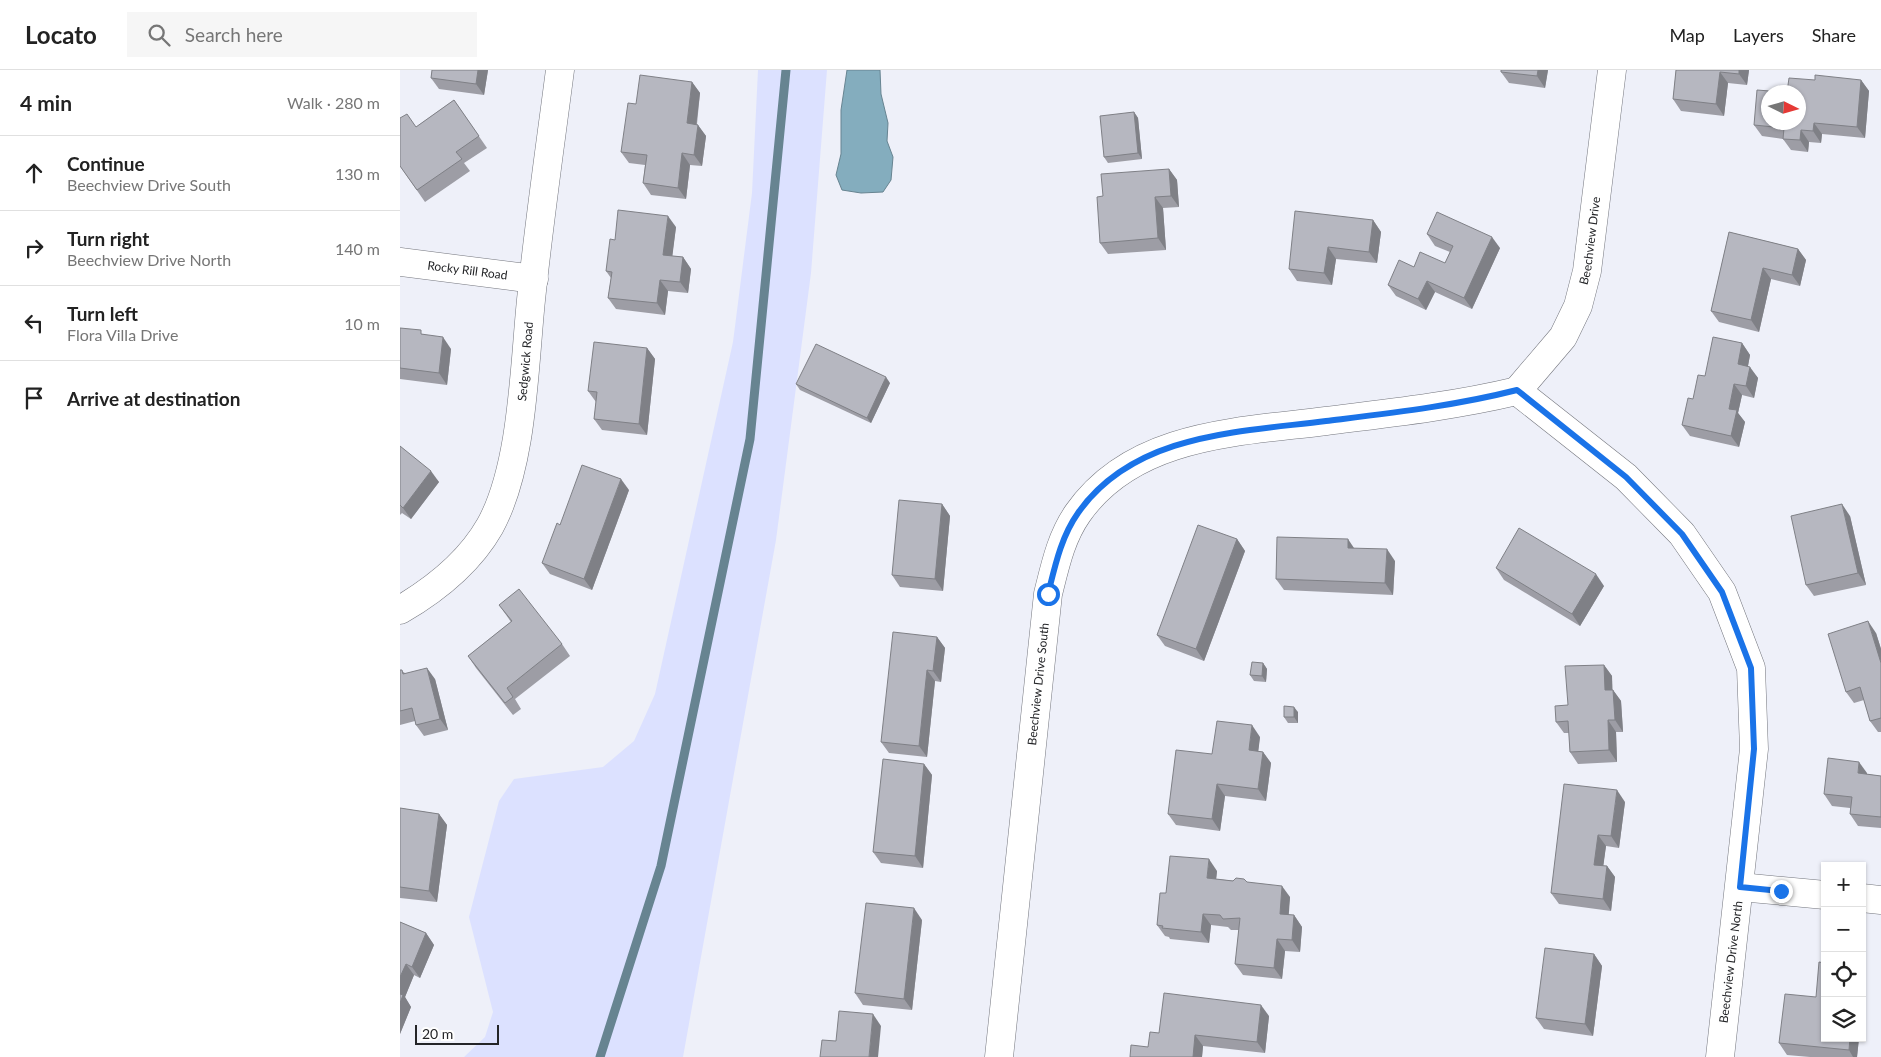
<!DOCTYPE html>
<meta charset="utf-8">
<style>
:root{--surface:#fff;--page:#f6f6f6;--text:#222;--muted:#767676;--line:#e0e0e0}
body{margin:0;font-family:Lato,sans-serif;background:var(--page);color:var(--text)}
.controls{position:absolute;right:15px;bottom:15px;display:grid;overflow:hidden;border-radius:0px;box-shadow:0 1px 4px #0004}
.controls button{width:45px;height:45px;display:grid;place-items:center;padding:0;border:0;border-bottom:1px solid var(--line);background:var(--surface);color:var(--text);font:25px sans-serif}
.compass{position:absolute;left:1361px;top:15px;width:45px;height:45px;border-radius:50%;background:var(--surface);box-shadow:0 1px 4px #0004;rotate:95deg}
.scale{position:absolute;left:15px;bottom:12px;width:84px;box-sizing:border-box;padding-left:5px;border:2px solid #242528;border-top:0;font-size:14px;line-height:18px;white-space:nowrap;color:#242528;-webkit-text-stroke:4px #fefefe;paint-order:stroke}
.stop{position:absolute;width:15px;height:15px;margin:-11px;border:4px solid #1a73e8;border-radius:50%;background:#fff}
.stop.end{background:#1a73e8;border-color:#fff;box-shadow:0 1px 5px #0008}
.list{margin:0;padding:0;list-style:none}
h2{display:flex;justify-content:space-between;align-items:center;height:65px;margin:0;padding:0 20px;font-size:21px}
h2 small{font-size:16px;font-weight:400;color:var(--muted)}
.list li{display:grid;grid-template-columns:32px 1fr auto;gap:15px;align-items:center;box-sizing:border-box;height:75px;padding:0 20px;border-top:1px solid var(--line)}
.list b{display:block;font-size:19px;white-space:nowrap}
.list p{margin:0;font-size:16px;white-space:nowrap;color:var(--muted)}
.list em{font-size:16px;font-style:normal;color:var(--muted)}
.icon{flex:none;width:28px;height:28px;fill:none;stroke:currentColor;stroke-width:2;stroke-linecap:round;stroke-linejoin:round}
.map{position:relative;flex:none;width:1481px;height:987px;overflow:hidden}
header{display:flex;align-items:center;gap:30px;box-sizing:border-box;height:70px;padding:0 25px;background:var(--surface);border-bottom:1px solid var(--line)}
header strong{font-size:24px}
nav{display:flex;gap:28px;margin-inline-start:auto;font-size:18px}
.search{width:350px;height:45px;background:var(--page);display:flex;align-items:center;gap:12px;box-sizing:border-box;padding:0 18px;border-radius:0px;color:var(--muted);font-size:19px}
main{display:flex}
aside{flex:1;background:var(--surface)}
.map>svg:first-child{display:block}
</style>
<header>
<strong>Locato</strong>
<div class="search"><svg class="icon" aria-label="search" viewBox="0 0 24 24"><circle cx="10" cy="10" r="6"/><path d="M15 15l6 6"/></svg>Search here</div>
<nav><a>Map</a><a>Layers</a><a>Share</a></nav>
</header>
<main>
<aside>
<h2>4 min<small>Walk · 280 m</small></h2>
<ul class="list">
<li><svg class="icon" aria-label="ahead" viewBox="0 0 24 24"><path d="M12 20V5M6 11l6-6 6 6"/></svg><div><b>Continue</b><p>Beechview Drive South</p></div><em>130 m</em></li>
<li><svg class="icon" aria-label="right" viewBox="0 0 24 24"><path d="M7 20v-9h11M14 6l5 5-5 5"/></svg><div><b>Turn right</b><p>Beechview Drive North</p></div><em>140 m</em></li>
<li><svg class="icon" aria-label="left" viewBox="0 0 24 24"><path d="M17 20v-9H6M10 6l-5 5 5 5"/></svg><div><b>Turn left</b><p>Flora Villa Drive</p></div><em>10 m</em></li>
<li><svg class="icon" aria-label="arrive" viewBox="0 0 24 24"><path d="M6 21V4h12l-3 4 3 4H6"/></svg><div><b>Arrive at destination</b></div></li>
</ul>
</aside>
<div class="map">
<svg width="1481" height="987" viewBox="0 0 1481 987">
<rect width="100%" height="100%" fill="#eef0f9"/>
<!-- green -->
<polygon fill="#dce1ff" points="358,0 427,0 411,203 376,470 283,987 64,987 85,967 93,942 69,847 99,731 114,709 203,697 234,671 255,624 333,272 352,123"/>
<!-- water -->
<polygon fill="#84adbe" stroke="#678491" points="447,0 480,0 481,24 488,53 487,71 493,87 491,110 483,122 461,123 442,120 436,105 441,84 441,40"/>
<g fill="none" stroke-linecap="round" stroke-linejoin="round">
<!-- stream -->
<polyline stroke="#678491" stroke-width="9" points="200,987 261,796 350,369 386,0"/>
<!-- street casing -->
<g stroke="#74767e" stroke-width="29">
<g id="street">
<path id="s1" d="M0,192L134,209"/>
<polyline points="1117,321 1226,407 1282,464 1322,522 1351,598 1354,679 1320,987"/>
<path id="s2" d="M1117,321L1163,267L1178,236L1187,201L1212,0"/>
<path id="s3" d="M0,540C36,519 69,493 90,456C123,396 124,298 131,230C139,153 150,77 160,0"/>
<polyline points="1340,817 1425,825"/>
<polyline points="1462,828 1481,830"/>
<path id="s4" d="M599,987L648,524C655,496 661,467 678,443C734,363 840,362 926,351C991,343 1054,336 1117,321"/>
</g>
</g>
<!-- street -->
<use href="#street" stroke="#fff" stroke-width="28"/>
</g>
<!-- wall -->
<g fill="#9d9da5">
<polygon points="32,0 88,0 84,25 39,19 31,8"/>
<polygon points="1148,0 1145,18 1109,13 1101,2"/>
<polygon points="1276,0 1349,0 1347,15 1328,13 1324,46 1281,41 1273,29"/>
<polygon points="1415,10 1461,10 1469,21 1465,68 1422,64 1421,73 1409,72 1408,82 1391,80 1383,69 1362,66 1354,55 1368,52"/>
<polygon points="292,12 300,23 297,54 306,66 302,96 290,95 286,129 251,125 243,113 245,95 229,93 221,82 236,34"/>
<polygon points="54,30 87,78 64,93 70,101 25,132 0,96 16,57"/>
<polygon points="734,42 738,48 742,89 708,93 704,87"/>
<polygon points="769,99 777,110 779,137 763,138 766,180 708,184 700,173 703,126"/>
<polygon points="973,150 981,162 977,193 936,189 932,215 897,211 889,199"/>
<polygon points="276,157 272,186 283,187 291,199 288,223 268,221 265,245 216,239 208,228 211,208 206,201 215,170"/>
<polygon points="1329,162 1398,179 1406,190 1400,216 1371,209 1359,262 1319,252 1311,241"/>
<polygon points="1027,164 1100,178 1072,239 1035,222 1026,240 996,226 988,215 1014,197 1045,193 1050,182 1035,176"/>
<polygon points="0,258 25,265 51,279 47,315 0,309"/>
<polygon points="1342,273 1350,285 1348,296 1358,308 1354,328 1342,325 1338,343 1345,352 1339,377 1290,366 1282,355 1305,306"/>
<polygon points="247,278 255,289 247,365 202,360 194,349 196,332 188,321"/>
<polygon points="490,313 471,353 400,320 396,314"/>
<polygon points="0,376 39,412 11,449 2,443 0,445"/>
<polygon points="229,420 192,520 150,504 142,493 160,455"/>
<polygon points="542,434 550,446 543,521 500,517 492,505"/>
<polygon points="1450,446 1466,515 1414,526 1406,515"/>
<polygon points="837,469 845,481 804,591 765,576 757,565"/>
<polygon points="995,491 993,525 884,520 876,509"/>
<polygon points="1096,498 1204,516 1180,556 1104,510"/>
<polygon points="99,535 162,574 170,586 115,629 121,639 113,645 76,598 68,586 111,552"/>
<polygon points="1476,563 1481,579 1481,662 1478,662 1470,651 1464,630 1454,633 1446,622"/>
<polygon points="537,567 545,578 541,612 535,611 527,687 489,683 481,672"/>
<polygon points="863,593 867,599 866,612 854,611 850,605"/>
<polygon points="1204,595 1212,606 1212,620 1213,620 1221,631 1223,662 1216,662 1217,692 1178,694 1170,682 1169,663 1164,663 1156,652 1168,635"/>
<polygon points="0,600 5,603 35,609 48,660 24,666 16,655 15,651 0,655"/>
<polygon points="898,642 898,653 888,653 884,647"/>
<polygon points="860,667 858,681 863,682 871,693 866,731 825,726 820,761 776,755 768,744 812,684"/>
<polygon points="524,694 532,705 523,798 481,793 473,782"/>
<polygon points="1467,703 1467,704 1481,706 1481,758 1458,756 1450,744 1450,738 1432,736 1424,724"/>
<polygon points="1225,732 1219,778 1206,776 1203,796 1207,796 1215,807 1211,841 1159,834 1151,823"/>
<polygon points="0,738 39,744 47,755 37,832 0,828"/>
<polygon points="817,801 816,809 847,812 890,827 888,845 894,845 902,857 900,882 885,881 882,909 843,905 835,894 839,860 831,860 828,857 811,855 809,873 770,869 769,867 765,866 757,855 766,823"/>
<polygon points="522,850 512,940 463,935 455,923"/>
<polygon points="0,852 26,863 34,875 20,908 14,905 5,927 11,937 0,964"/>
<polygon points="1194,884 1202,896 1193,966 1144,959 1136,948"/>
<polygon points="1416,927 1425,968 1459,968 1457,987 1410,987 1387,985 1379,973"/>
<polygon points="869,946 865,983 803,976 802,987 730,987 748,977 759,963"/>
</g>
<!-- shaded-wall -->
<g fill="#7f8086">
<polygon points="78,0 88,0 84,25 76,14"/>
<polygon points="1138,0 1148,0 1145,18 1137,6"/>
<polygon points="1339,0 1349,0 1347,15 1339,4"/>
<polygon points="1320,2 1328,13 1324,46 1316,34"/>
<polygon points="1461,10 1469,21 1465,68 1457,57"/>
<polygon points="292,12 300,23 295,65 287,53"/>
<polygon points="734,42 738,48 742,89 738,83"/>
<polygon points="1414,53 1422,64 1421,73 1413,61"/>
<polygon points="298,55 306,66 302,96 294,85"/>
<polygon points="1401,60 1409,72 1408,82 1400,70"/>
<polygon points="282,83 290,95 286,129 278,118"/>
<polygon points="769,99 777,110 779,137 771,126"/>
<polygon points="755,127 763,138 766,180 758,168"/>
<polygon points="268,146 276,157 271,197 263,185"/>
<polygon points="973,150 981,162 977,193 969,182"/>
<polygon points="1092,167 1100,178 1072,239 1064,228"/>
<polygon points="928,177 936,189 932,215 924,203"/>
<polygon points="1398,179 1406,190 1400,216 1392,205"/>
<polygon points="283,187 291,199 288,223 280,212"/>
<polygon points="1363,198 1371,209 1359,262 1351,250"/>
<polygon points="260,210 268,221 265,245 257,233"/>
<polygon points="1027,211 1035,222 1026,240 1018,229"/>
<polygon points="43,267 51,279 47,315 39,303"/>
<polygon points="1342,273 1350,285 1346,306 1338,294"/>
<polygon points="247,278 255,289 247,365 239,354"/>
<polygon points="1350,297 1358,308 1354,328 1346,316"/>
<polygon points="486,307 490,313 471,353 467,348"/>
<polygon points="1334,314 1342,325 1338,343 1345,352 1339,377 1331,366 1329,339"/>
<polygon points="31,401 39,412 11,449 3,438"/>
<polygon points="221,409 229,420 192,520 184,509"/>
<polygon points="542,434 550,446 543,521 535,509"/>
<polygon points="1442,434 1450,446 1466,515 1458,503"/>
<polygon points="837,469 845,481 804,591 796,579"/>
<polygon points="948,469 956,481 948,478"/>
<polygon points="987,479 995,491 993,525 985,513"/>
<polygon points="1196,504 1204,516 1180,556 1172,544"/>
<polygon points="1468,551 1476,563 1481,579 1481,593"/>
<polygon points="537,567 545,578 541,612 533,601"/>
<polygon points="863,593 867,599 866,612 862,606"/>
<polygon points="1204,595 1212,606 1213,632 1205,620"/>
<polygon points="27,598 35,609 48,660 40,649"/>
<polygon points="527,600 535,611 527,687 519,676"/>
<polygon points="1213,620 1221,631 1223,662 1215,650"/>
<polygon points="894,637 898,642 898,653 894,647"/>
<polygon points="1208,650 1216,662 1217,692 1209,680"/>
<polygon points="852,655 860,667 857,692 849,680"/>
<polygon points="863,682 871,693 866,731 858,719"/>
<polygon points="1459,692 1467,703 1466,715 1458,703"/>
<polygon points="524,694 532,705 523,798 515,786"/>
<polygon points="817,714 825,726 820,761 812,749"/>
<polygon points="1217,720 1225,732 1219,778 1211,766"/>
<polygon points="39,744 47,755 37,832 29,821"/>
<polygon points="1198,765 1206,776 1202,806 1194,795"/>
<polygon points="809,789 817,801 815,820 807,808"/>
<polygon points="1207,796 1215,807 1211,841 1203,829"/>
<polygon points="882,816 890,827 888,856 880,844"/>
<polygon points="514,838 522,850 512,940 504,929"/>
<polygon points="803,844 811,855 809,873 801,862"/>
<polygon points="894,845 902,857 900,882 892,870"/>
<polygon points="26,863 34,875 20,908 12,897"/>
<polygon points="877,869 885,881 882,909 874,898"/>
<polygon points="1194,884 1202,896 1193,966 1185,954"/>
<polygon points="6,894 14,905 5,927 11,937 0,964 0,907"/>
<polygon points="1462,903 1465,907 1462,935"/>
<polygon points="861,935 869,946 865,983 857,972"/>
<polygon points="473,944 481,956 478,987 469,987"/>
<polygon points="795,965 803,976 802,987 793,987"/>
<polygon points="1450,968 1459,968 1457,987 1453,987 1449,980"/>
</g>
<!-- building -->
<g fill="#b6b7c0" stroke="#7f8086">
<polygon points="32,0 78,0 76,14 31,8"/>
<polygon points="1101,0 1138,0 1137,6 1101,2"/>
<polygon points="1276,0 1339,0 1339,4 1320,2 1316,34 1273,29"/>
<polygon points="240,5 292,12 287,53 298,55 294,85 282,83 278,118 243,113 247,85 221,82 228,33 236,34"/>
<polygon points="1415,5 1461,10 1457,57 1414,53 1413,61 1401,60 1400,70 1383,69 1384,58 1354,55 1357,20 1382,22 1368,22 1368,52 1398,52 1398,22 1387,22 1389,8 1415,10"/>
<polygon points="54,30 79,66 56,82 62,89 17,120 0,96 0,48 7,44 16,57"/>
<polygon points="734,42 738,83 704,87 700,46"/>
<polygon points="769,99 771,126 755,127 758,168 700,173 697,127 703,126 701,104"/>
<polygon points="218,140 268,146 263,185 283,187 280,212 260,210 257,233 208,228 212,202 206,201 210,169 215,170"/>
<polygon points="895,141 973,150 969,182 928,177 924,203 889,199"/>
<polygon points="1037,142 1092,167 1064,228 1027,211 1018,229 988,215 999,190 1014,197 1020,182 1045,193 1053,176 1027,164"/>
<polygon points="1329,162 1398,179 1392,205 1363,198 1351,250 1311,241"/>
<polygon points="0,258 21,260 21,264 43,267 39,303 0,298"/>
<polygon points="1313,267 1342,273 1338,294 1350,297 1346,316 1334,314 1329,339 1337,340 1331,366 1282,355 1288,328 1293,329 1298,305 1305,306"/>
<polygon points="194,272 247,278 239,354 194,349 197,322 188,321"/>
<polygon points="416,274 486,307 467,348 396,314"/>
<polygon points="0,376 31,401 3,438 0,435"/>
<polygon points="182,395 221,409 184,509 142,493 157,453 160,455"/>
<polygon points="499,430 542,434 535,509 492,505"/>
<polygon points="1442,434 1458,503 1406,515 1391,446"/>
<polygon points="798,455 837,469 796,579 757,565"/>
<polygon points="1119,458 1196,504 1172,544 1096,498"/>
<polygon points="877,467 948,469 948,478 987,479 985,513 876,509"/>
<polygon points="119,519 162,574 107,618 113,627 105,633 68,586 112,551 99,535"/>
<polygon points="1468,551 1481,593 1481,648 1470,651 1460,617 1446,622 1428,564"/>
<polygon points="493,562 537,567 533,601 527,600 519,676 481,672"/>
<polygon points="852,592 863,593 862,606 850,605"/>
<polygon points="1204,595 1205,620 1213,620 1215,650 1208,650 1209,680 1170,682 1168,651 1156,652 1155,636 1168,635 1165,596"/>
<polygon points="27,598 40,649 16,655 12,638 0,641 0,600 2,600 3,604"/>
<polygon points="884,636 894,637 894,647 884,647"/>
<polygon points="817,651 852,655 849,680 863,682 858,719 817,714 812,749 768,744 776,680 812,684"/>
<polygon points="1428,688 1459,692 1458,703 1481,706 1481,747 1450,744 1452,727 1424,724"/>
<polygon points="483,689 524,694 515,786 473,782"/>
<polygon points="1164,714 1217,720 1211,766 1198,765 1194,795 1207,796 1203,829 1151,823"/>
<polygon points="0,738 39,744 29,821 0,817"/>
<polygon points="770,786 809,789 807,808 833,811 836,808 844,809 847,812 882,816 880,844 894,845 892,870 877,869 874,898 835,894 840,848 823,849 820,845 803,844 801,862 762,858 763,856 757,855 760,823 766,823"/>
<polygon points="466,833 514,838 504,929 455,923"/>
<polygon points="0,852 26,863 12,897 6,894 0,907"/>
<polygon points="1145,878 1194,884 1185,954 1136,948"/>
<polygon points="1419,892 1425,893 1425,968 1450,968 1449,980 1379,973 1385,924 1416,927"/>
<polygon points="764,923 861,935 857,972 795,965 793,987 730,987 731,975 748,977 750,962 759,963"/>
<polygon points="0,924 3,925 0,933"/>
<polygon points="439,941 473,944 469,987 420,987 422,970 436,971"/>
</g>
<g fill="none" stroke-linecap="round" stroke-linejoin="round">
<!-- route -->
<path stroke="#1a73e8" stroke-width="6" d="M648,524C655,496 661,467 678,443C734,363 840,362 926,351C991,343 1054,336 1117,320L1226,407L1282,464L1322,522L1351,598L1354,679L1340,817L1381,821"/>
</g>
<g text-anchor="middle" stroke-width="4.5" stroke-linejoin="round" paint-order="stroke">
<!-- street labels -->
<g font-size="12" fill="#242528" stroke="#fefefe">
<text dy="4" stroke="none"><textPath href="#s2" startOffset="172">Beechview Drive</textPath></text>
<text dy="4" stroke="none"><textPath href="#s1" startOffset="68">Rocky Rill Road</textPath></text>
<text dy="4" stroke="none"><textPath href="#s3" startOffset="294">Sedgwick Road</textPath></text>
<text dy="4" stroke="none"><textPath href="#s4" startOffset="375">Beechview Drive South</textPath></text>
<text transform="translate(1331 892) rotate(-83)" y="4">Beechview Drive North</text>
</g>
</g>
</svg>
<div class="controls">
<button>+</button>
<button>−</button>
<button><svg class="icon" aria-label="locate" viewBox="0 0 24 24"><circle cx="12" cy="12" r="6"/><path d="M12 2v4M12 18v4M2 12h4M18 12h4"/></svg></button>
<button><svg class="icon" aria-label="layers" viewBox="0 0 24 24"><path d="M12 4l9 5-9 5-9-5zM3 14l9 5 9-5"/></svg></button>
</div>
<svg class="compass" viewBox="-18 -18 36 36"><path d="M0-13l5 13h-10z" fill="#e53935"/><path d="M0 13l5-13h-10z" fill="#767676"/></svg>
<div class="scale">20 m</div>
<div class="stop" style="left:648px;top:524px"></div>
<div class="stop end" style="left:1381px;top:821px"></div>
</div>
</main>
